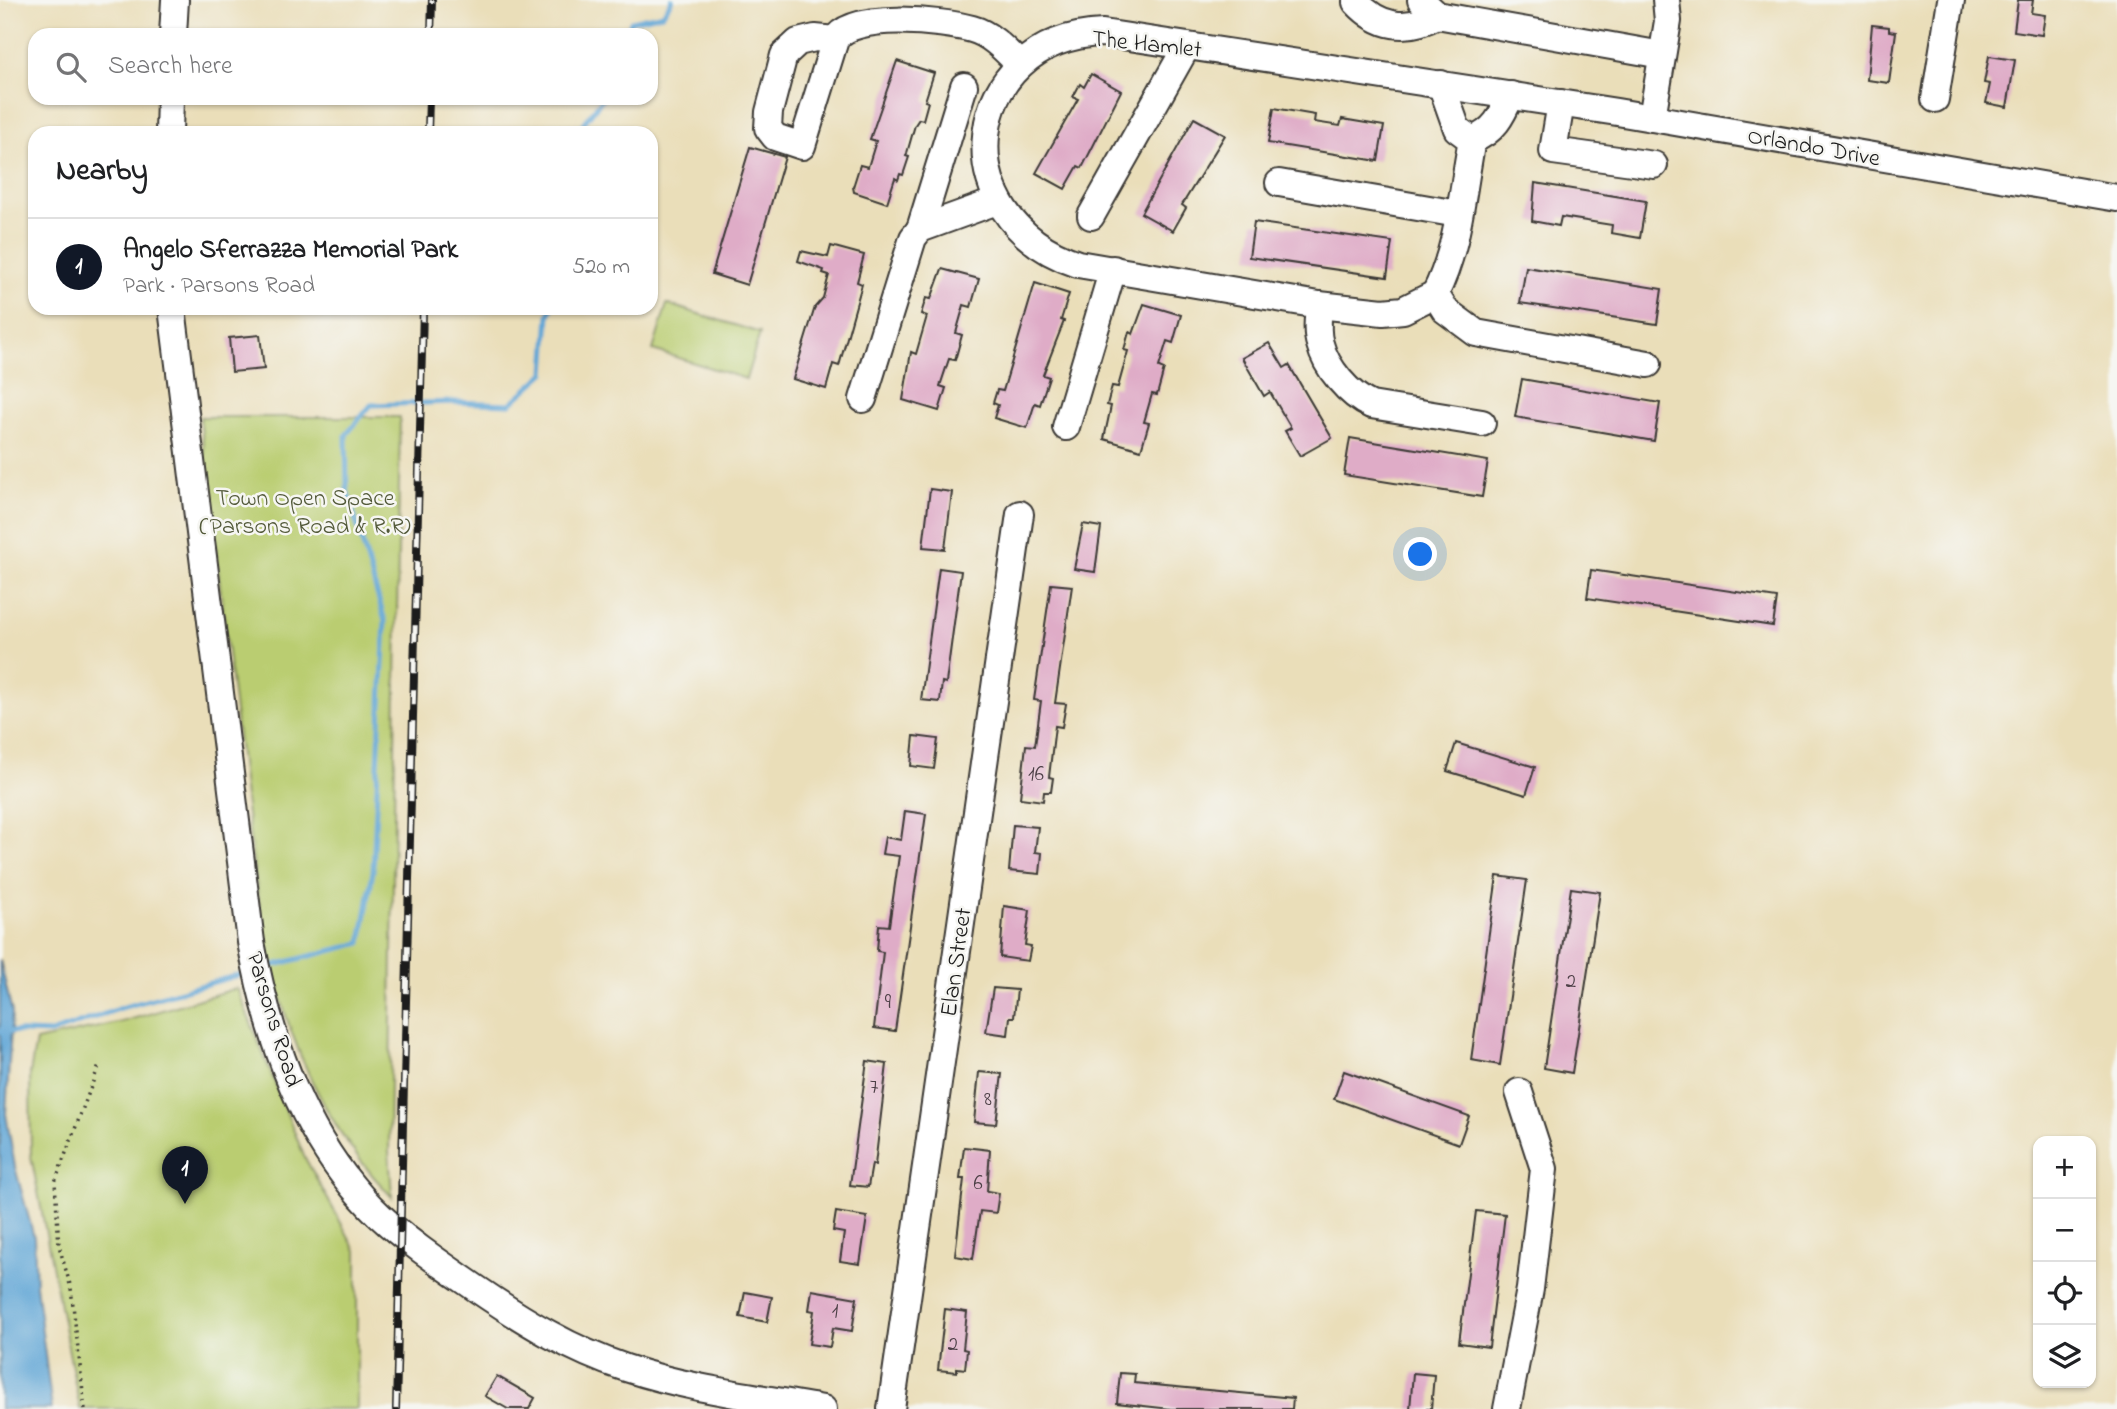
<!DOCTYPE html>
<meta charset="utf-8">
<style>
:root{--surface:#fff;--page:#f6f6f6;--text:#202124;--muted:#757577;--line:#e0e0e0;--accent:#111827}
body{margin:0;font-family:"Indie Flower",sans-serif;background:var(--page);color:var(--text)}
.controls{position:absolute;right:21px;bottom:21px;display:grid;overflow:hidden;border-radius:14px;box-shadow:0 2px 5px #0004}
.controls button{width:63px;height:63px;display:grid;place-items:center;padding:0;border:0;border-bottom:2px solid var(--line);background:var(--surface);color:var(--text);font:35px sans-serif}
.you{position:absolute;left:1421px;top:555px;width:24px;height:24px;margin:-18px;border:5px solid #fff;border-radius:50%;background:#1a73e8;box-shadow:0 0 0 10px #1a73e833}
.badge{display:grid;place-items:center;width:46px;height:46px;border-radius:50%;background:var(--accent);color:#fff;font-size:23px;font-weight:700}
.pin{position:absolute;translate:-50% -58px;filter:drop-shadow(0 2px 4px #0008)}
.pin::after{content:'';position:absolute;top:37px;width:24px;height:21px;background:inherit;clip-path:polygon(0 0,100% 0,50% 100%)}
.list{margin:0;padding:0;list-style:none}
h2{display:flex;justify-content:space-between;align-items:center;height:91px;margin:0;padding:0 28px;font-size:30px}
h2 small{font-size:23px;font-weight:400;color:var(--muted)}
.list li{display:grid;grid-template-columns:46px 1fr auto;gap:21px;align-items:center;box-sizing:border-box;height:98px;padding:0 28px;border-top:2px solid var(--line)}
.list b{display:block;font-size:26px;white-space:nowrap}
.list p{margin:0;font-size:23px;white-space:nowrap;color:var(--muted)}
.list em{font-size:23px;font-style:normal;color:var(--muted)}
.icon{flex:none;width:38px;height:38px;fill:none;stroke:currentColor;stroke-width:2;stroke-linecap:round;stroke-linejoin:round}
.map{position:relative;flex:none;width:2117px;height:1409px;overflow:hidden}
.search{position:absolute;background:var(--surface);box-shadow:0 2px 5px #0004;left:28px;top:28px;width:630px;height:77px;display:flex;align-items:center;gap:18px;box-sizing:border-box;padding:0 24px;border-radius:21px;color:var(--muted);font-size:26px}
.panel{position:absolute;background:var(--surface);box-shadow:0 2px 5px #0004;left:28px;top:126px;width:630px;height:189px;border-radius:21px}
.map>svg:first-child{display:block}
</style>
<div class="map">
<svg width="2117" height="1409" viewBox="0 0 2117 1409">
<rect width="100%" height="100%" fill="#f6f6f2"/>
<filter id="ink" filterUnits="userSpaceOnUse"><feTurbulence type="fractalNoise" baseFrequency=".0143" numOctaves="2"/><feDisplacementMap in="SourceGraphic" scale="14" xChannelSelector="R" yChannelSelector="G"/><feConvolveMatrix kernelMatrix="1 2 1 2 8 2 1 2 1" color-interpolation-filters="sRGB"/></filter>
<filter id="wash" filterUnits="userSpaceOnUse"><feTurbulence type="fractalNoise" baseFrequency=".00686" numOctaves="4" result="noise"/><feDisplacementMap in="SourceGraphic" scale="28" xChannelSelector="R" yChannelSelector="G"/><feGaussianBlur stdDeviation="1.57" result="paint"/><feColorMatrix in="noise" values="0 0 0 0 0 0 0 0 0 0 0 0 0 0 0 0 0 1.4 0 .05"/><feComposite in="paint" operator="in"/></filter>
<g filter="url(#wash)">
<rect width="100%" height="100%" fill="#eadeb9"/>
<!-- green -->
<g fill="#bacd71" stroke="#6b7446" stroke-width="2">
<polygon points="667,304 760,333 746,379 653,350"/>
<path d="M200,417H400L389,1151L392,1197C266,1067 257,897 237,728C225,625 212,521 200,417Z"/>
<polygon points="237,988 304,1156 357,1252 357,1409 80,1409 31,1156 30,1073 36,1041 122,1022"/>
</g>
<!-- water -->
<polygon fill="#60a6d6" stroke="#3e6179" stroke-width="2" points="0,960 12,1012 6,1114 15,1167 34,1237 36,1285 52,1409 0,1409"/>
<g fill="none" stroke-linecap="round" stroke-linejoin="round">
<!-- stream -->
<g stroke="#60a6d6" stroke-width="5">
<polyline points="626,35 631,21 663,14 672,0"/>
<polyline points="576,133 603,98"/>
<polyline points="263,968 361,943 373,871 385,621 347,490 346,435 371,405 452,402 510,404 545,373 549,315 552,308"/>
<polyline points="0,1031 51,1033 124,1007 250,972"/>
</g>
</g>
<g id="blocks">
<!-- building -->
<g fill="#dfacc7">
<polygon points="2018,0 2033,0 2031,13 2045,15 2042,35 2014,31"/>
<polygon points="1872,25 1889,27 1889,31 1896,32 1889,83 1867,80"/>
<polygon points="1989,56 2015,60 2007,107 1986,103 1990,84 1984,83"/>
<polygon points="897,61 934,73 925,101 928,102 923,120 919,119 915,125 907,153 906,156 909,157 903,175 900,174 898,180 895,178 887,203 854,192 853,187 860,165 868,167 876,141 870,139"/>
<polygon points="1091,74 1121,91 1082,168 1078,166 1065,189 1036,173 1078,99 1073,97 1080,84 1084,87"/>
<polygon points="1274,108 1315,115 1314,122 1340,126 1342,119 1384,126 1378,161 1268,143"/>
<polygon points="1194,118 1225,135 1182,205 1186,208 1173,231 1141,213"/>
<polygon points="750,147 785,157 747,285 712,274"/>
<polygon points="1535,183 1646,201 1640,238 1611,233 1612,225 1561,217 1559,226 1532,221"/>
<polygon points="1254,222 1392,242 1387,277 1249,257"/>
<polygon points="831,246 864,255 857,282 862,284 839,366 833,364 826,389 793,379 815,307 823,298 829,275 823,273 824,270 798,261 801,251 828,257"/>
<polygon points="1526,267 1662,289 1657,324 1520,303"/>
<polygon points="942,269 979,279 971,307 964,305 956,333 962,335 955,360 949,359 940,386 946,388 939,411 903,400 911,352 916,354 927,316 921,314 926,298 931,299"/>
<polygon points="1035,283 1069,294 1061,320 1064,321 1043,375 1049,377 1040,405 1035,403 1027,428 994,418 998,405 993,403 997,390 1003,391"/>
<polygon points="1144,304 1181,315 1173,343 1167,341 1159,367 1164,369 1157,395 1152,394 1144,422 1149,423 1141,450 1104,439 1111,406 1107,405 1112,386 1118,387 1128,351 1124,350 1129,332 1133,334"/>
<polygon points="260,335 264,369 232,372 229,338"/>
<polygon points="1269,343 1284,368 1289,365 1332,438 1300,456 1285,431 1291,428 1270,392 1264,396 1242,358"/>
<polygon points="1522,379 1660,403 1654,441 1515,417"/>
<polygon points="1350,438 1488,461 1482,497 1344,475"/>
<polygon points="930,489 952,492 945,549 923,547"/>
<polygon points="1083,524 1101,527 1095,572 1074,569"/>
<polygon points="939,568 961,571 946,683 942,682 940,702 921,700"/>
<polygon points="1591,570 1777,598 1773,626 1587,598"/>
<polygon points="1051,584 1072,586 1055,703 1066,704 1062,727 1055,726 1049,777 1053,778 1051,792 1044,792 1043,801 1020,798 1026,745 1035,746 1041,701 1034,700"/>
<polygon points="914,736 938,739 934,769 911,766"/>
<polygon points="1456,743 1535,767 1526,795 1447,771"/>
<polygon points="905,811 926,814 895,1031 874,1028 883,952 877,951 879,925 889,926 899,856 882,854 885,837 901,840"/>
<polygon points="1013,825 1038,827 1035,852 1042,853 1040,874 1009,871"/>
<polygon points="1497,876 1527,880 1500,1065 1471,1060"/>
<polygon points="1571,888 1600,892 1572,1073 1544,1068"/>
<polygon points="1004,906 1030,910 1025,945 1031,946 1028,961 1000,957"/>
<polygon points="993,988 1017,990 1014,1017 1010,1017 1008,1035 986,1032"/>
<polygon points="867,1061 887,1064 875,1165 872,1164 868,1187 850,1185"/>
<polygon points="1344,1071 1469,1116 1459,1144 1334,1099"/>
<polygon points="979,1072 1002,1074 996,1124 974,1122"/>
<polygon points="964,1147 990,1150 987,1191 999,1193 996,1213 980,1211 973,1259 955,1256 964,1179 960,1179"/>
<polygon points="1476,1211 1505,1214 1489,1347 1459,1343"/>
<polygon points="836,1212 867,1217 860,1264 840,1261 844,1233 833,1231"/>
<polygon points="812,1290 857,1298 852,1331 833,1328 830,1347 809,1344 814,1311 809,1310"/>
<polygon points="745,1292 772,1297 767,1322 740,1317"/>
<polygon points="945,1309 967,1312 963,1349 967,1350 965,1369 957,1368 957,1372 938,1370"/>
<polygon points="1120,1373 1135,1374 1134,1383 1293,1398 1292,1409 1171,1409 1117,1403"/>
<polygon points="1413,1373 1434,1375 1431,1409 1410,1409"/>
<polygon points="497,1376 535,1398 529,1409 508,1409 485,1396"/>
</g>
</g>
</g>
<g filter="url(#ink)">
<use href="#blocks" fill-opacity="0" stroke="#3b3934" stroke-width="2"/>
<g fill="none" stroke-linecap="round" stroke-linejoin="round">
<!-- minor casing -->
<g stroke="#3b3934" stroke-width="30">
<g id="minor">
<polyline points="1421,0 1437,15 1662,55"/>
<path d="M1356,2C1379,27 1406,32 1437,15"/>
<polyline points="173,35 175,0"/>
<path d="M835,40L815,38L798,42L784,55L769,112L768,128L775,137L802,146L835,40C850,11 944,21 972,29C991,34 1006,51 1020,65"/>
<polyline points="1441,84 1457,129 1472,140"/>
<polyline points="1935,99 1951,0"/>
<polyline points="1561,103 1553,151 1654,165"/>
<polyline points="1652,118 1668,21 1666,0"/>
<polyline points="169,133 170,98"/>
<path d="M1472,140C1494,132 1502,116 1511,95"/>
<polyline points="1279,183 1458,214"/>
<polyline points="1091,216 1187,46"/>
<polyline points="920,229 964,86"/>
<path d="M1435,294C1459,247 1462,191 1472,140"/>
<path d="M1319,305C1318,318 1316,332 1320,344C1326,368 1349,395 1371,405L1482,423"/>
<path d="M172,308L251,942C269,1040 306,1146 380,1216C409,1243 444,1266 477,1289C524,1321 571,1350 626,1368C689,1389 757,1397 823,1409"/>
<path d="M1648,364L1476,333L1445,310L1435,294L1403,310L1383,312L1319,305L1078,264C940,218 963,38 1103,33L1617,112L2117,198"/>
<polyline points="863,399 913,238 920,229 997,201"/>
<polyline points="1066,427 1113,269"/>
<polyline points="891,1409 1020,514"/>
<polyline points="1507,1409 1530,1289 1544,1169 1519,1092"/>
</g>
</g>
<!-- path -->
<polyline stroke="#3b3934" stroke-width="3.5" stroke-dasharray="2 5" stroke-linecap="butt" points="85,1409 71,1288 59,1246 55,1182 100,1063"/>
<!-- minor -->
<use href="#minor" stroke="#fff" stroke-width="26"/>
<!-- rail casing -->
<g stroke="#1c1c1c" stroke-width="8">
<g id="rail">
<polyline points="431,35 432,0"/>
<polyline points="428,133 429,98"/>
<polyline points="396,1409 423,308"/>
</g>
</g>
<!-- rail -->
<use href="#rail" stroke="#f6f6f2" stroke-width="5" stroke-dasharray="16" stroke-linecap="butt"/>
</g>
</g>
<g text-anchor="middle" stroke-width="5" stroke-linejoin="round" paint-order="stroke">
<!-- number labels -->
<g font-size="21" fill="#4d4047">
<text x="1036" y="780">16</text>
<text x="1571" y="987">2</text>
<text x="888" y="1008">9</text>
<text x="874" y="1093">7</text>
<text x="988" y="1105">8</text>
<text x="978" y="1189">6</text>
<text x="835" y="1317">1</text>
<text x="953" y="1350">2</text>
</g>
<!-- street labels -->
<g font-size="24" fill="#1c1c1c" stroke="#f6f6f2">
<text transform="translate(1147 43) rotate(6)" y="8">The Hamlet</text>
<text transform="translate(1814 146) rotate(10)" y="8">Orlando Drive</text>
<text transform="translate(955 962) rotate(-82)" y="8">Elan Street</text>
<text transform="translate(275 1019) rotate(73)" y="8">Parsons Road</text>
</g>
<!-- park labels -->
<g font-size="24" fill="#535a3a" stroke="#f6f6f2">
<text x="305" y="505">Town Open Space<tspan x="305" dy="28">(Parsons Road &amp; R.R)</tspan></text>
</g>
</g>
</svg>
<div class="controls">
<button>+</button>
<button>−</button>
<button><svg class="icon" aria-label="locate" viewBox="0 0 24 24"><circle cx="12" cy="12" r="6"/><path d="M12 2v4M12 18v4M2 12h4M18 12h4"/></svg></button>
<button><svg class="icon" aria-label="layers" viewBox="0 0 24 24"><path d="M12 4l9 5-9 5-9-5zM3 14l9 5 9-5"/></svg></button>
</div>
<div class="you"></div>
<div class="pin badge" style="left:185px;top:1204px">1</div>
<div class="search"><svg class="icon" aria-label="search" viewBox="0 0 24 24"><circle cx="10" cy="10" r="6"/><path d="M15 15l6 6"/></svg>Search here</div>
<section class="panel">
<h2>Nearby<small></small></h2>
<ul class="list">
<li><span class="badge">1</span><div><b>Angelo Sferrazza Memorial Park</b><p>Park · Parsons Road</p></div><em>520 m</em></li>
</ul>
</section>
</div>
